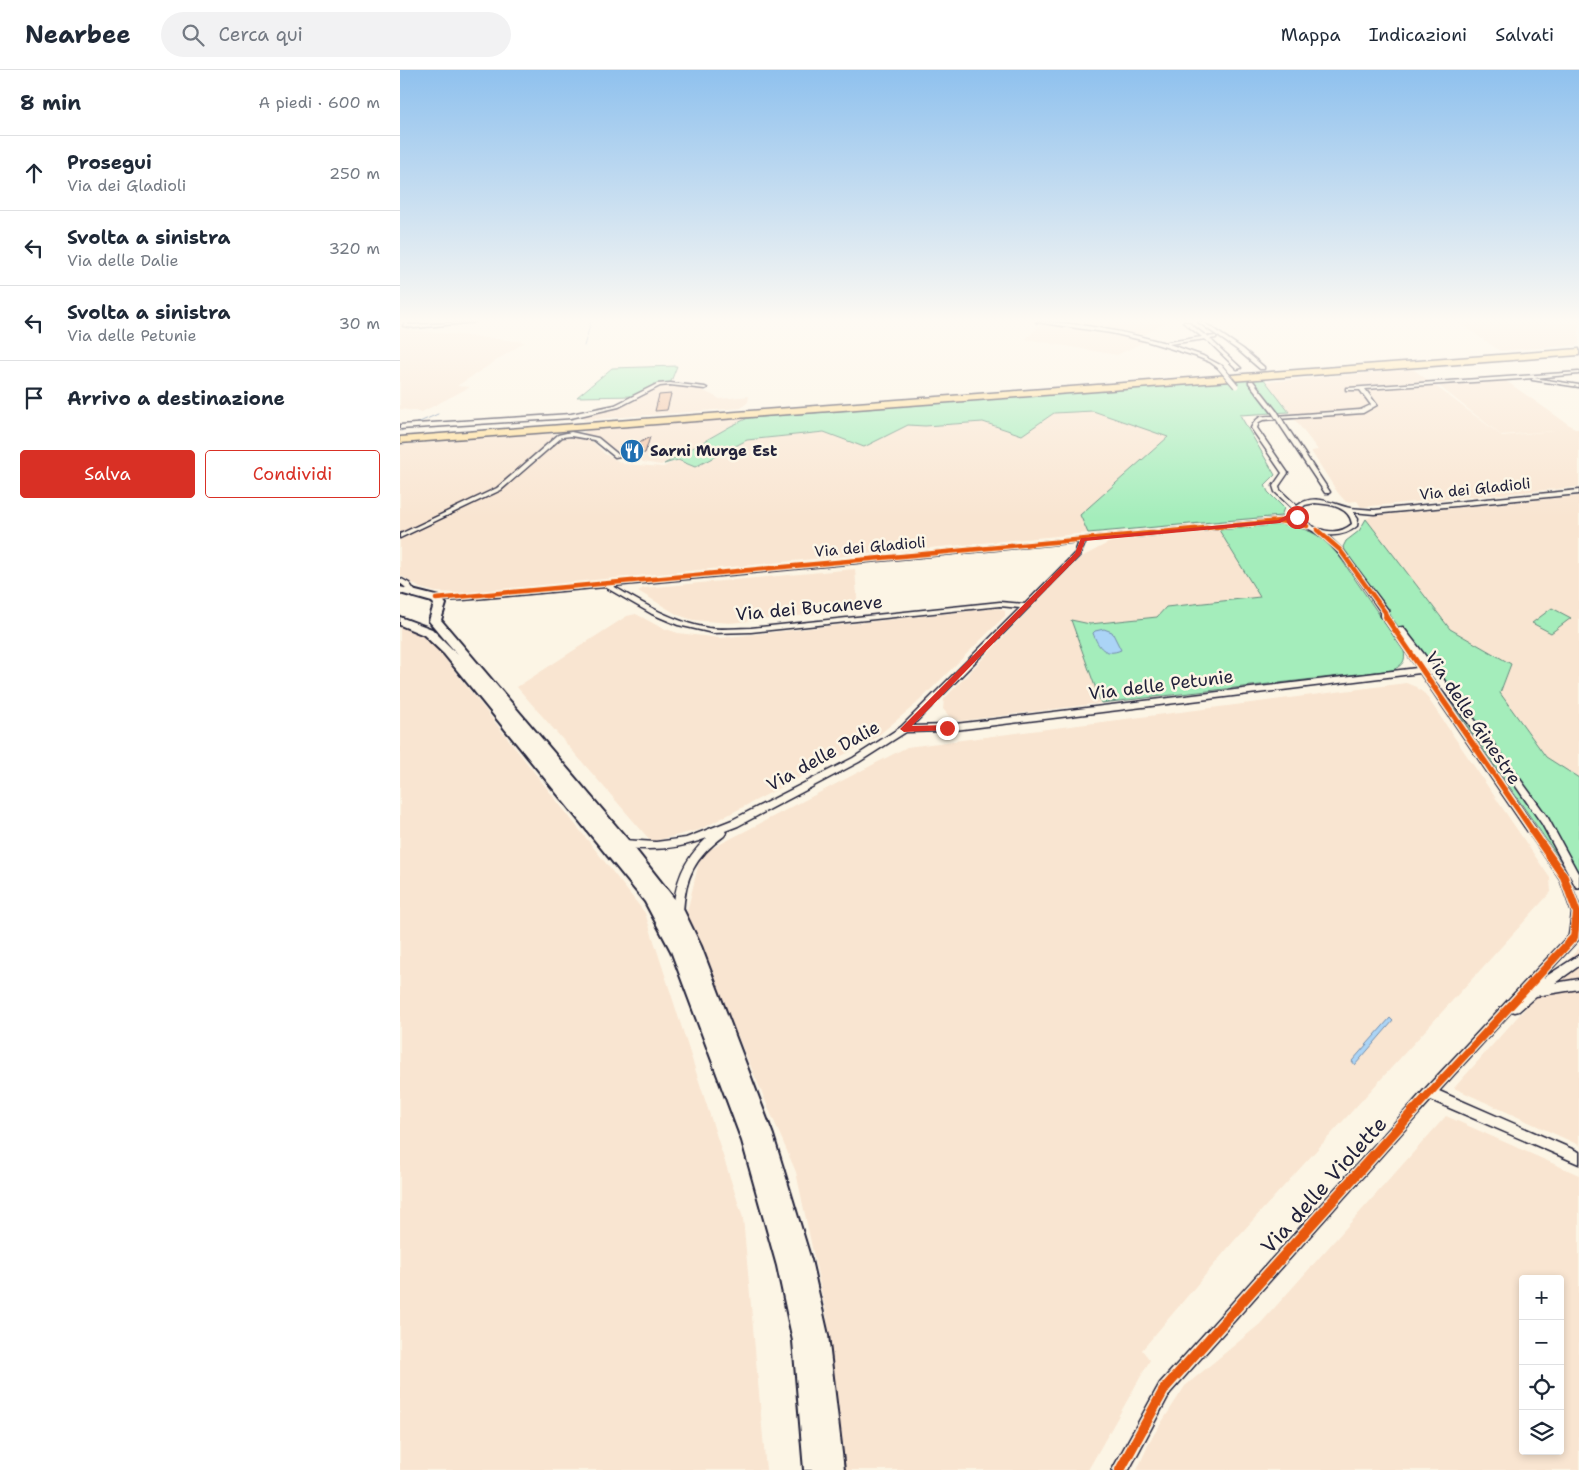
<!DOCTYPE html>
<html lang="it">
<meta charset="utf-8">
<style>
:root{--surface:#fff;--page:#f2f2f3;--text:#1f2937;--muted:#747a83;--line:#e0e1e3;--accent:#d93025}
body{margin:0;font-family:"Shantell Sans",sans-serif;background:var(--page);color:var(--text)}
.controls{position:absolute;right:15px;bottom:15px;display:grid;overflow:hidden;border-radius:5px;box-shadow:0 2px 8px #0003}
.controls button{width:45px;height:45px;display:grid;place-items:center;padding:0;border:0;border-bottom:1px solid var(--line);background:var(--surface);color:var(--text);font:25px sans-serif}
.stop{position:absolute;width:15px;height:15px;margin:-11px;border:4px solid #d93025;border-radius:50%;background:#fff}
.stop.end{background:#d93025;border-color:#fff;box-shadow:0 1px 5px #0008}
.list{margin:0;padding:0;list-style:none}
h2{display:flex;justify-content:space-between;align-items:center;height:65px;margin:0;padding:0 20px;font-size:21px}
h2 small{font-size:16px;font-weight:400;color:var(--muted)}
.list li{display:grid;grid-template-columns:32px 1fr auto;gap:15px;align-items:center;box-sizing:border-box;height:75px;padding:0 20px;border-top:1px solid var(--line)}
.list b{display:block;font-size:19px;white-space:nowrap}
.list p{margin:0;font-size:16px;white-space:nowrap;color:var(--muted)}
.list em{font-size:16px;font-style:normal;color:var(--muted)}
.actions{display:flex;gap:10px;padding:15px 20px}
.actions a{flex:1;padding:11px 0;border:1px solid var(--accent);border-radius:5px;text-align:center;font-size:18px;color:var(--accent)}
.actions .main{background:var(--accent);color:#fff}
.icon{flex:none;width:28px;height:28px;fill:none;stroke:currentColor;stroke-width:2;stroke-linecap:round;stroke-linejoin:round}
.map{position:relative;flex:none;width:1179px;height:1400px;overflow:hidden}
header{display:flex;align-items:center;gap:30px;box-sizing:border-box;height:70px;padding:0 25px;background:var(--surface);border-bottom:1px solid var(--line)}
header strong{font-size:24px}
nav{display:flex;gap:28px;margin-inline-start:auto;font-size:18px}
.search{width:350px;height:45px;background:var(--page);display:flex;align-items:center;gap:12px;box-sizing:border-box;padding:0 18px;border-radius:28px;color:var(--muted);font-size:19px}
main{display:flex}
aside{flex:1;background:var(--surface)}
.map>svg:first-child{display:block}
</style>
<header>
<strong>Nearbee</strong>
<div class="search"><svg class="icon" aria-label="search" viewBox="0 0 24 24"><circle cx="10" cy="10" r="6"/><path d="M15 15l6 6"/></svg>Cerca qui</div>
<nav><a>Mappa</a><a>Indicazioni</a><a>Salvati</a></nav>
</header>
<main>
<aside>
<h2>8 min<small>A piedi · 600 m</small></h2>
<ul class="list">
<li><svg class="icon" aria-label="ahead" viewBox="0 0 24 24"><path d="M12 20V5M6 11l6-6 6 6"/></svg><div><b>Prosegui</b><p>Via dei Gladioli</p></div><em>250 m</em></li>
<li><svg class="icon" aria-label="left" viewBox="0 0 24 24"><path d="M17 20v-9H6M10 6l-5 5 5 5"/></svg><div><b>Svolta a sinistra</b><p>Via delle Dalie</p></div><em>320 m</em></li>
<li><svg class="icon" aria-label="left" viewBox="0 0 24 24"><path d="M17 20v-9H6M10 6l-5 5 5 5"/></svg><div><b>Svolta a sinistra</b><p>Via delle Petunie</p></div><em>30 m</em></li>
<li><svg class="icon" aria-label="arrive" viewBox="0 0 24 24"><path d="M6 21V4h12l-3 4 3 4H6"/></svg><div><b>Arrivo a destinazione</b></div></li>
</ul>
<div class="actions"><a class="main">Salva</a><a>Condividi</a></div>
</aside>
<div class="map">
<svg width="1179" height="1400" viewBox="0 0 1179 1400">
<rect width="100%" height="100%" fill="#fcf5e5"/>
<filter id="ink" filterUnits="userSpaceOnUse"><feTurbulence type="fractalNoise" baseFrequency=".02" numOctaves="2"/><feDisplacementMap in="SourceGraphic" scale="10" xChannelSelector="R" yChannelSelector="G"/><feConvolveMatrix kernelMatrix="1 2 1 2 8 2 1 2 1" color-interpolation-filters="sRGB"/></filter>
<g filter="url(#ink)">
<!-- built -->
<g fill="#f9e5d1" fill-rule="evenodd">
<polygon points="651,252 765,252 741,267 680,255"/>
<polygon points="1058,252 1179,252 1179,275 1100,281"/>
<polygon points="642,253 674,257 746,271 717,285 626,269"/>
<polygon points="0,259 1,259 125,272 57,316 70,317 22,342 0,339"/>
<polygon points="1013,299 1102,366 1154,361 1101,365 1039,316 1106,311 1175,359 1179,359 1179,417 961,437 957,431 946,432 938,423 911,381 918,380 866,312"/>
<polygon points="266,316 296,317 320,329 349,326 348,332 341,338 184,350 183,345 217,337 257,317"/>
<polygon points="666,341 693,341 769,366 680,445 688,463 58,523 35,522 20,518 0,505 0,375 134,364 151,364 191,370 205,384 224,394 263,397 278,390 295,397 347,370 424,362 464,377 508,355 525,356 583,352 622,365 654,343"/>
<polygon points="347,346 348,348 331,356 261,395 243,392 237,385 218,385 219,379 214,381 198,368 182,365 189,357"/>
<polygon points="1179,426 1179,708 1146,687 1100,623 1111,594 1050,559 966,449 972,446"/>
<polygon points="819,460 860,527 766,537 757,547 690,554 671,550 701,633 561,651 549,646 543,639 544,629 678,489 708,473 725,469"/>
<polygon points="455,499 458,540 330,553 293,550 278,545 238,521 244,518"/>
<polygon points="598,538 605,541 605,546 516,634 474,669 299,760 254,771 250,770 117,617 227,546 236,544 260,557 278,563 320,568"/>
<polygon points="0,557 27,566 245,843 343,1148 366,1400 0,1400"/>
<polygon points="1006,613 1016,617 1025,624 1150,808 1151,822 833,1172 742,1280 750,1290 688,1400 444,1400 427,1248 396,1102 286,846 301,784 507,677"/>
<polygon points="1179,878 1179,1075 1054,1018"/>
<path d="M1046,1046L1179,1105V1400H737L751,1369L785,1316L860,1254ZM1123,1209H1160V1381H1123Z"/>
</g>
<!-- green -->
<g fill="#a4edbb" stroke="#63887b">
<polygon points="277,296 270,314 263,314 236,326 177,327 212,298"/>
<polygon points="863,308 889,342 840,345 875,405 865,415 868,422 884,438 881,446 688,463 680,445 768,367 693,341 654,343 622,365 583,352 525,356 508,355 464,377 424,362 347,370 295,397 278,390 264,394 331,356 348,348"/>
<polygon points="966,449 1050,559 1111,594 1100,623 1146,687 1179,708 1179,810 1170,804 943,477 946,471 959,461"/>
<path d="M884,454C902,458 920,463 933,477L1004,581C1006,592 1002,595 993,600L701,633L671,550L690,554L757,547L766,537L860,527L819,460Z"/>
<polygon points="1152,538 1171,548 1151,563 1132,553"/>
</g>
<!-- water -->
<g fill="#abd4f6" stroke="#748dab">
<path d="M704,559L712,562L721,580C705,587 698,577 693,563L695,561Z"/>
<polygon points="990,948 993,951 955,995 952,991"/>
</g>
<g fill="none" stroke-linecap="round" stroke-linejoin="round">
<!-- stream -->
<g stroke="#748dab" stroke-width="1">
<polyline points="184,276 191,252"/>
<polyline points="15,354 38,344"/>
<polyline points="1,361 6,358"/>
</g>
</g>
<!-- building -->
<g fill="#f1c1a1" stroke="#22223b">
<polygon points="271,324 267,340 255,341 259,325"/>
<polygon points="250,367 245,383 223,386 225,379 230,378"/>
</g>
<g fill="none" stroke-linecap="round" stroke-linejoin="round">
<!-- minor casing -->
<g stroke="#22223b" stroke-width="3">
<g id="minor">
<polygon points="5,252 9,252 8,255 76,252 15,258 3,256"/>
<path d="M636,252C680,252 724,262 766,273L768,272L802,267L783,252H788L807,267L816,266V268L810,269L841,298L837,299L806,269L769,274L803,286L822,296V298H818L810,292L795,286L746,271L711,263Z"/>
<polygon points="798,252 803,252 843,279 864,297 864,299 860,299 839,281"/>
<path d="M1179,302V304L1134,308L1179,315V317L1132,310V309L1134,308L965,319L977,335L963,343L863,350L859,352L857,358L888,403L879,416L880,420L897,436C914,422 932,434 950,438C958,439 966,439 974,440L1179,420V424L974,444L953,442L958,449L957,456C948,464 939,466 927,465L942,479L988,540L989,546L997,558L1003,557L1112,698L1148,748L1179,805V818L1176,817L1142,754L1106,702L1013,581L1167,804L1179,835V867L1178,870L1142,909L1179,885V896L1155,913L1179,909V919L1136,926L1119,941L1115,942L1112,941L1039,1021L1179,1082V1094L1031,1030L770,1323L729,1400H712L760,1313L1025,1019L1169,865L1172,843L1160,809L1020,603L547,661L506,662L459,692L338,756L325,761L326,763L324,766C294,788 285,807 283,844L282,847L278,849L274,847L273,844C275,812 283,790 307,768C275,780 256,780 223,778L220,777L218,774L220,771L223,770L256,772L286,768L332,750L453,688L501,657L620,538L600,536L351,562L313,563L278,555L252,544L205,517L63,530L36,531L32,529L36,527L63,526L880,449L899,453L894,447L895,441L875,422L873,416L882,403L851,358C857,345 863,346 876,346L874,345L849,313V311H853L878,343L879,344L876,346L960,340L971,335L960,320H946V318H948ZM915,433C930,434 950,437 952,454C936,468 914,460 900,447L901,439L905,435ZM880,453C889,455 899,455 907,458C936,470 963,517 981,542V546L1017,598L547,655L512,656L680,485L686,471ZM679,472L675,483L625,534L600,532L351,558C337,558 322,560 308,558C274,552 243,534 213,516Z"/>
<polygon points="270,313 305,317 307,318 305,319 270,315 260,316 219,337 171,348 0,359 0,355 171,344 215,335 257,314"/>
<polygon points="879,351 883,351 930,422 929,423 925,423 878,352"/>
<polygon points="171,362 198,368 220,386 215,387 194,370 171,366 162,367 101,420 0,468 0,464 97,418 158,365"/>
<polygon points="0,508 9,513 18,525 16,527 12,527 5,517 0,513"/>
</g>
</g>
<!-- secondary casing -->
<g stroke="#22223b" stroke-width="4">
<polygon id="secondary" points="0,517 40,527 46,534 41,550 228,770 284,841 301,876 373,1065 411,1190 428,1265 444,1400 404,1400 393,1271 377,1196 342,1071 271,881 245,832 44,584 24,565 0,555 0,547 32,559 58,585 29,551 34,534 32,532 0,523"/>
</g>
<!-- motorway casing -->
<g stroke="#22223b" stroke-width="3">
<polygon id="motorway" points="1179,279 1179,285 0,373 0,367"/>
</g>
<!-- minor -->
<use href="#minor" fill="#fcf5e5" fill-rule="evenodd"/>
<!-- secondary -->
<use href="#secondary" fill="#fcf5e5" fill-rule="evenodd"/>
<!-- motorway -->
<use href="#motorway" fill="#fedd96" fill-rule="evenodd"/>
<!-- minor-bridge casing -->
<g stroke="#22223b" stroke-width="7" stroke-linecap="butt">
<g id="minor-bridge">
<polyline points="805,267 808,269"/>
<polyline points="820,297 836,316"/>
<polyline points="876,344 881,352"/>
</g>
</g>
<!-- minor-bridge -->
<use href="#minor-bridge" stroke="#fcf5e5" stroke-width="5"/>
<!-- cycleway-far3 casing -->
<g stroke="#fcf5e5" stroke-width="7">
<g id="cycleway-far3">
<polyline points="917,460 940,480 985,542 986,548"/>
<polyline points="36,529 880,451 907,456"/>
</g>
</g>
<!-- cycleway-far2 casing -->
<g stroke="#fcf5e5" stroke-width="9">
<polyline id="cycleway-far2" points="986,547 1134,763"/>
</g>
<!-- cycleway-far1 casing -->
<g stroke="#fcf5e5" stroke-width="11">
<polyline id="cycleway-far1" points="1013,1041 1174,867 1177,843 1164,807 1133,762"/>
</g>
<!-- cycleway casing -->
<g stroke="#fcf5e5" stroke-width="13">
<polyline id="cycleway" points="720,1400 765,1318 1014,1040"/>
</g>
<!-- cycleway-far3 -->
<use href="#cycleway-far3" stroke="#e8590c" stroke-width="4.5"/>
<!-- cycleway-far2 -->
<use href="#cycleway-far2" stroke="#e8590c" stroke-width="5.5"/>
<!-- cycleway-far1 -->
<use href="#cycleway-far1" stroke="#e8590c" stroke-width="8"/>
<!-- cycleway -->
<use href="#cycleway" stroke="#e8590c" stroke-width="10"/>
</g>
</g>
<!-- sky -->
<linearGradient id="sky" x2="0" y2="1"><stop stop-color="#8fc1ee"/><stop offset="0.56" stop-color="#fefaf3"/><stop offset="1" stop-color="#fefaf3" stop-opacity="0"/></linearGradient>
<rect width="1179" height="448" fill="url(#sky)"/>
<!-- route -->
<polygon fill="#d93025" points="894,441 898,441 899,448 894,446 880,453 685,471 680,485 512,656 547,655 551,658 549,660 504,662 500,659 675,483 681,468 878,450"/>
<!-- icons -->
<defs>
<g id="restaurant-disc" transform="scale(1.25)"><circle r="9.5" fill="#1f6fb2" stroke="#fcf5e5"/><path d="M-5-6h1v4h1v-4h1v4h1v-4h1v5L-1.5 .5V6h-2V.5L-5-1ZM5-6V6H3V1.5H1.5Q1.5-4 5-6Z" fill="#fff"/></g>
</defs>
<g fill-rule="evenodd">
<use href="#restaurant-disc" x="232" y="381"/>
</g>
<g text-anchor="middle" stroke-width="5" stroke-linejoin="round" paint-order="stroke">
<!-- far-poi labels -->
<g font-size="15" font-weight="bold" fill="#22223b" stroke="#fcf5e5" text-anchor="start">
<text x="250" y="386">Sarni Murge Est</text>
</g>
<!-- far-street labels -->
<g font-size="15" fill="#22223b" stroke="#fcf5e5">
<text transform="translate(1075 419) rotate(-6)" y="5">Via dei Gladioli</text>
<text transform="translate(470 477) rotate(-5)" y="5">Via dei Gladioli</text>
</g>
<!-- street labels -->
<g font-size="18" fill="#22223b" stroke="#fcf5e5">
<text transform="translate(409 538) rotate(-5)" y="6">Via dei Bucaneve</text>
<text transform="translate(761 615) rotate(-7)" y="6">Via delle Petunie</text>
<text transform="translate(1073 648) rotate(56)" y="6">Via delle Ginestre</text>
<text transform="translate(423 686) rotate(-29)" y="6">Via delle Dalie</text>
</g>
<!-- near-street labels -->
<g font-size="21" fill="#22223b" stroke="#fcf5e5">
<text transform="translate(924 1115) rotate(-48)" y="7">Via delle Violette</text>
</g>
</g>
</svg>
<div class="controls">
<button>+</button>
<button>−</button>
<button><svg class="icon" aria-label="locate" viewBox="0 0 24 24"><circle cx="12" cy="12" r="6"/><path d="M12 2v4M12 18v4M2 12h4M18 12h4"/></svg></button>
<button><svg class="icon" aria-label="layers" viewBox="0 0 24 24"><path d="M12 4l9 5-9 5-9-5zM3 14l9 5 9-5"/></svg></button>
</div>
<div class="stop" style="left:897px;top:447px"></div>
<div class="stop end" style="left:547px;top:658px"></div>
</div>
</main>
